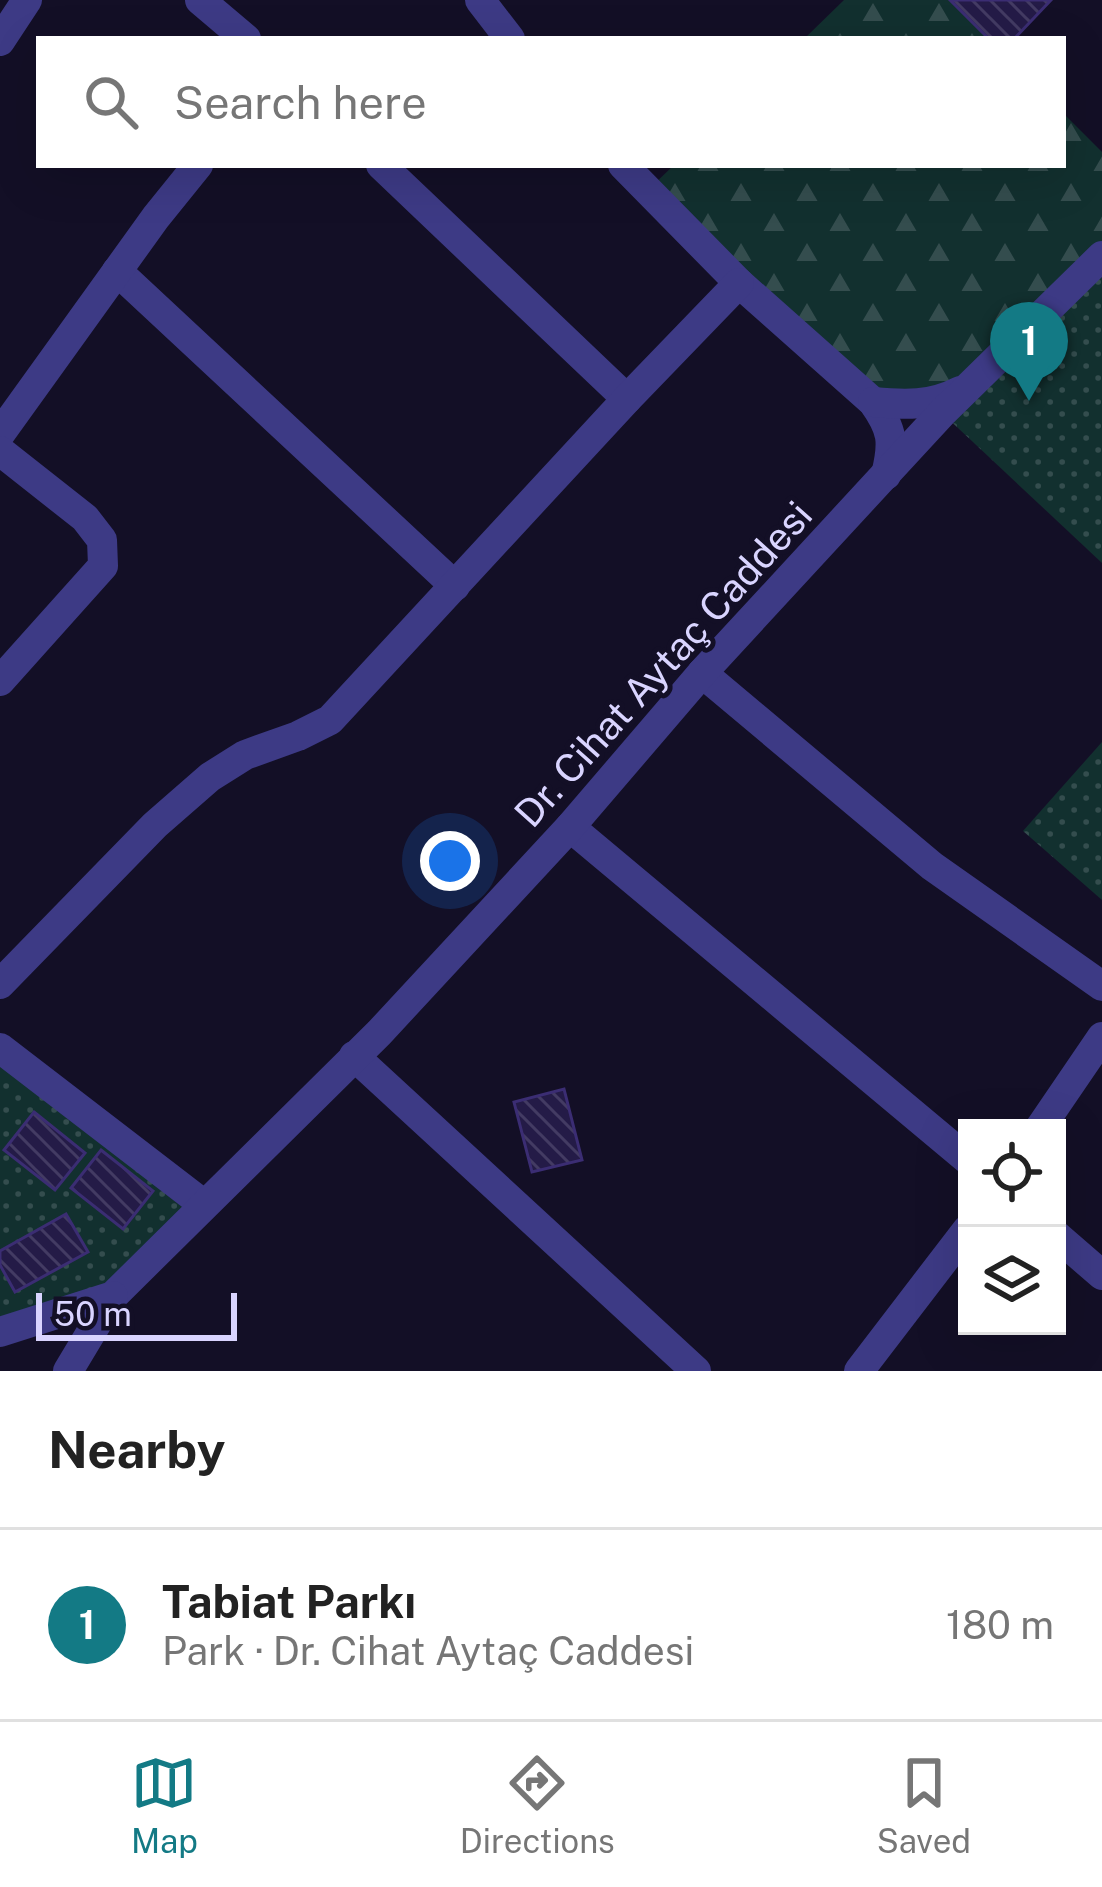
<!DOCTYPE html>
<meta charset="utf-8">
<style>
:root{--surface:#fff;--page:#f6f6f6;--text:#222;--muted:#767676;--line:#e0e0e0;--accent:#137a85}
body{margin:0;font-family:"Public Sans",sans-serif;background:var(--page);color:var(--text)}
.controls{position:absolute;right:36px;bottom:36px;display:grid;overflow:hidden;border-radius:0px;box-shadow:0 12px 48px #0002}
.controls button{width:108px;height:108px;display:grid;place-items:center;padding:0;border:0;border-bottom:3px solid var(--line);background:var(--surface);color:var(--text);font:60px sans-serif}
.scale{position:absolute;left:36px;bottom:30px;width:201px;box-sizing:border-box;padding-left:12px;border:6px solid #d9d4ff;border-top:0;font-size:33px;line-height:42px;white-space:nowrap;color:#d9d4ff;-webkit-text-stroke:9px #130f26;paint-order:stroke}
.you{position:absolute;left:450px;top:861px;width:42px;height:42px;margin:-30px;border:9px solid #fff;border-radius:50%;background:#1a73e8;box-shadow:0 0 0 18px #1a73e833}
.badge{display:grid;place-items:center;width:78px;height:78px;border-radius:50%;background:var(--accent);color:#fff;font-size:39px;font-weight:700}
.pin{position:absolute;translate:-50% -99px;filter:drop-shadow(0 3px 6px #0008)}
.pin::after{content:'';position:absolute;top:63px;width:42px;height:36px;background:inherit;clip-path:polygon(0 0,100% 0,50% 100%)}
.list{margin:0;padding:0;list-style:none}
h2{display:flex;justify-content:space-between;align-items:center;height:156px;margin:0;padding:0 48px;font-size:51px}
h2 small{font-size:39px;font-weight:400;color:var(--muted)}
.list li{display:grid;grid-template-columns:78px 1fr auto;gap:36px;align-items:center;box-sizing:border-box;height:192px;padding:0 48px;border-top:3px solid var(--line)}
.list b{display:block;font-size:45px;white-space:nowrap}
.list p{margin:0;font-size:39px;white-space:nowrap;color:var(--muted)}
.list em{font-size:39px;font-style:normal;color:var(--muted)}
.icon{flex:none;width:66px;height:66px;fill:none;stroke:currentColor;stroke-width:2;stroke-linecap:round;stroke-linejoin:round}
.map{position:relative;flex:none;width:1102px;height:1371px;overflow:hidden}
.search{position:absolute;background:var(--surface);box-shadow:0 12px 48px #0002;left:36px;right:36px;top:36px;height:132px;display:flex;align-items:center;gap:30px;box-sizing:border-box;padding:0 42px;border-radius:0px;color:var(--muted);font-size:45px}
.sheet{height:348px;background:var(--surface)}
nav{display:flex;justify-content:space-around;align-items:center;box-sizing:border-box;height:168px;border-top:3px solid var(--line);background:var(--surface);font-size:33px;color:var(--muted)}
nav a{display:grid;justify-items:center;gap:6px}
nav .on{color:var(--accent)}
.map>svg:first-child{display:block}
</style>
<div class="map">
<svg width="1102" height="1371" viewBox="0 0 1102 1371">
<defs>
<pattern id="grass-dots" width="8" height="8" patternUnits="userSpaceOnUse" patternTransform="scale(3)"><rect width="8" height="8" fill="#12302f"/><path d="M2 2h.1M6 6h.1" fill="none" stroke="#344d4e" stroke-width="1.8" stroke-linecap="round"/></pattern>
<pattern id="forest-firs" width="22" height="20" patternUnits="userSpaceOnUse" patternTransform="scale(3)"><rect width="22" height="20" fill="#12302f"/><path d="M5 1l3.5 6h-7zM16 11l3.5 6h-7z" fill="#344d4e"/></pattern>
<pattern id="building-back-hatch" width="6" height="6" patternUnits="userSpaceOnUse" patternTransform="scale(3)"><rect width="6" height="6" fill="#241b47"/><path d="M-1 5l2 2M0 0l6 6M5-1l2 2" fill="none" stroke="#433b63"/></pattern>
</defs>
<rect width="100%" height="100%" fill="#130f26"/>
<!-- grass -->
<g fill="url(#grass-dots)">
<polygon points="1102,256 1102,563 942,413"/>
<polygon points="1102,742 1102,900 1023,831"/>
<polygon points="0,1048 203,1204 113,1296 0,1332"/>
</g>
<!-- forest -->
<g fill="url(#forest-firs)">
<polygon points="844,0 950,0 989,39 804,39"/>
<polygon points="1063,113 1102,152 1102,256 968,388 873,402 647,191 674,165 1063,165"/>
</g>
<!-- building -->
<g fill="url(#building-back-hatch)" stroke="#3b2d73" stroke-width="3">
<polygon points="950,0 1051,0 1014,39 989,39"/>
<polygon points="564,1089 582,1160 532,1172 514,1102"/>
<polygon points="34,1112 85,1153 55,1190 4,1150"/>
<polygon points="101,1150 153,1191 123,1229 71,1188"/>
<polygon points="66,1214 88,1252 15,1292 0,1265 0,1251"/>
</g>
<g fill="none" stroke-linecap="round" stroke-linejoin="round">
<!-- minor -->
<g stroke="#3d3a85" stroke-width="30">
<polyline points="200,0 246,39"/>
<polyline points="480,0 510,39"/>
<polyline points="0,41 27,0"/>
<polyline points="381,165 627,399"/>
<path d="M623,165L739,283L873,402C893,430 894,442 886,475"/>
<polyline points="117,271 455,586"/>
<path d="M873,402C905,405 931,406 960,391"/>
<polyline points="0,434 156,217 198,165"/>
<polyline points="0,451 85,518 102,540 103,566 0,681"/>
<polyline points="702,673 932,866 1102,986"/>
<polyline points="570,827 967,1159"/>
<polyline points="0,984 155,825 210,777 245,755 298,736 330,720 627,399 739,283"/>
<polyline points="0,1048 203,1204"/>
<polyline points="354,1056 696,1371"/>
<polyline points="1040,1128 1102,1037"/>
<polyline points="1057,1236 1102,1275"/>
<polyline points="0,1332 113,1296 379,1033 570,827 702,673 942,413 1102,256"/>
<polyline points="68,1371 113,1296"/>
<polyline points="859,1371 967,1230"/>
</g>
</g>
<g text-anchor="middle" stroke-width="10" stroke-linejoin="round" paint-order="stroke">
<!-- street labels -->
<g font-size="39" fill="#d9d4ff" stroke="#130f26">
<text transform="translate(663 664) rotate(-48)" y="14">Dr. Cihat Aytaç Caddesi</text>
</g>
</g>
</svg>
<div class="controls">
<button><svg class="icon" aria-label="locate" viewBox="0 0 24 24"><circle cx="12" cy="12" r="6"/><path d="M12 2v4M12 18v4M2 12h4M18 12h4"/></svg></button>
<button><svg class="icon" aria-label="layers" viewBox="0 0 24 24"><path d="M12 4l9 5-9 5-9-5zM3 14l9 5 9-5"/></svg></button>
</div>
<div class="scale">50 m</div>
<div class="you"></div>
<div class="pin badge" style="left:1029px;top:401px">1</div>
<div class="search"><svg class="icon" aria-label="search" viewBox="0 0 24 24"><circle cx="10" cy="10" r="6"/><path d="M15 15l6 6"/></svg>Search here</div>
</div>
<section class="sheet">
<h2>Nearby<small></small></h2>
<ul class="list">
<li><span class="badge">1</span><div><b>Tabiat Parkı</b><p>Park · Dr. Cihat Aytaç Caddesi</p></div><em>180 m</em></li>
</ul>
</section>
<nav>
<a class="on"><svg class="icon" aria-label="map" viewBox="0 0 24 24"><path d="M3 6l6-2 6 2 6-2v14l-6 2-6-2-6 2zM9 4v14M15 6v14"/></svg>Map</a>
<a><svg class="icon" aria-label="directions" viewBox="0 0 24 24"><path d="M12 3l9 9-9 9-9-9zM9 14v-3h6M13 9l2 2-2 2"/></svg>Directions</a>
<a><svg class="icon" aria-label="saved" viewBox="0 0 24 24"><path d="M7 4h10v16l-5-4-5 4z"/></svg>Saved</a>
</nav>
